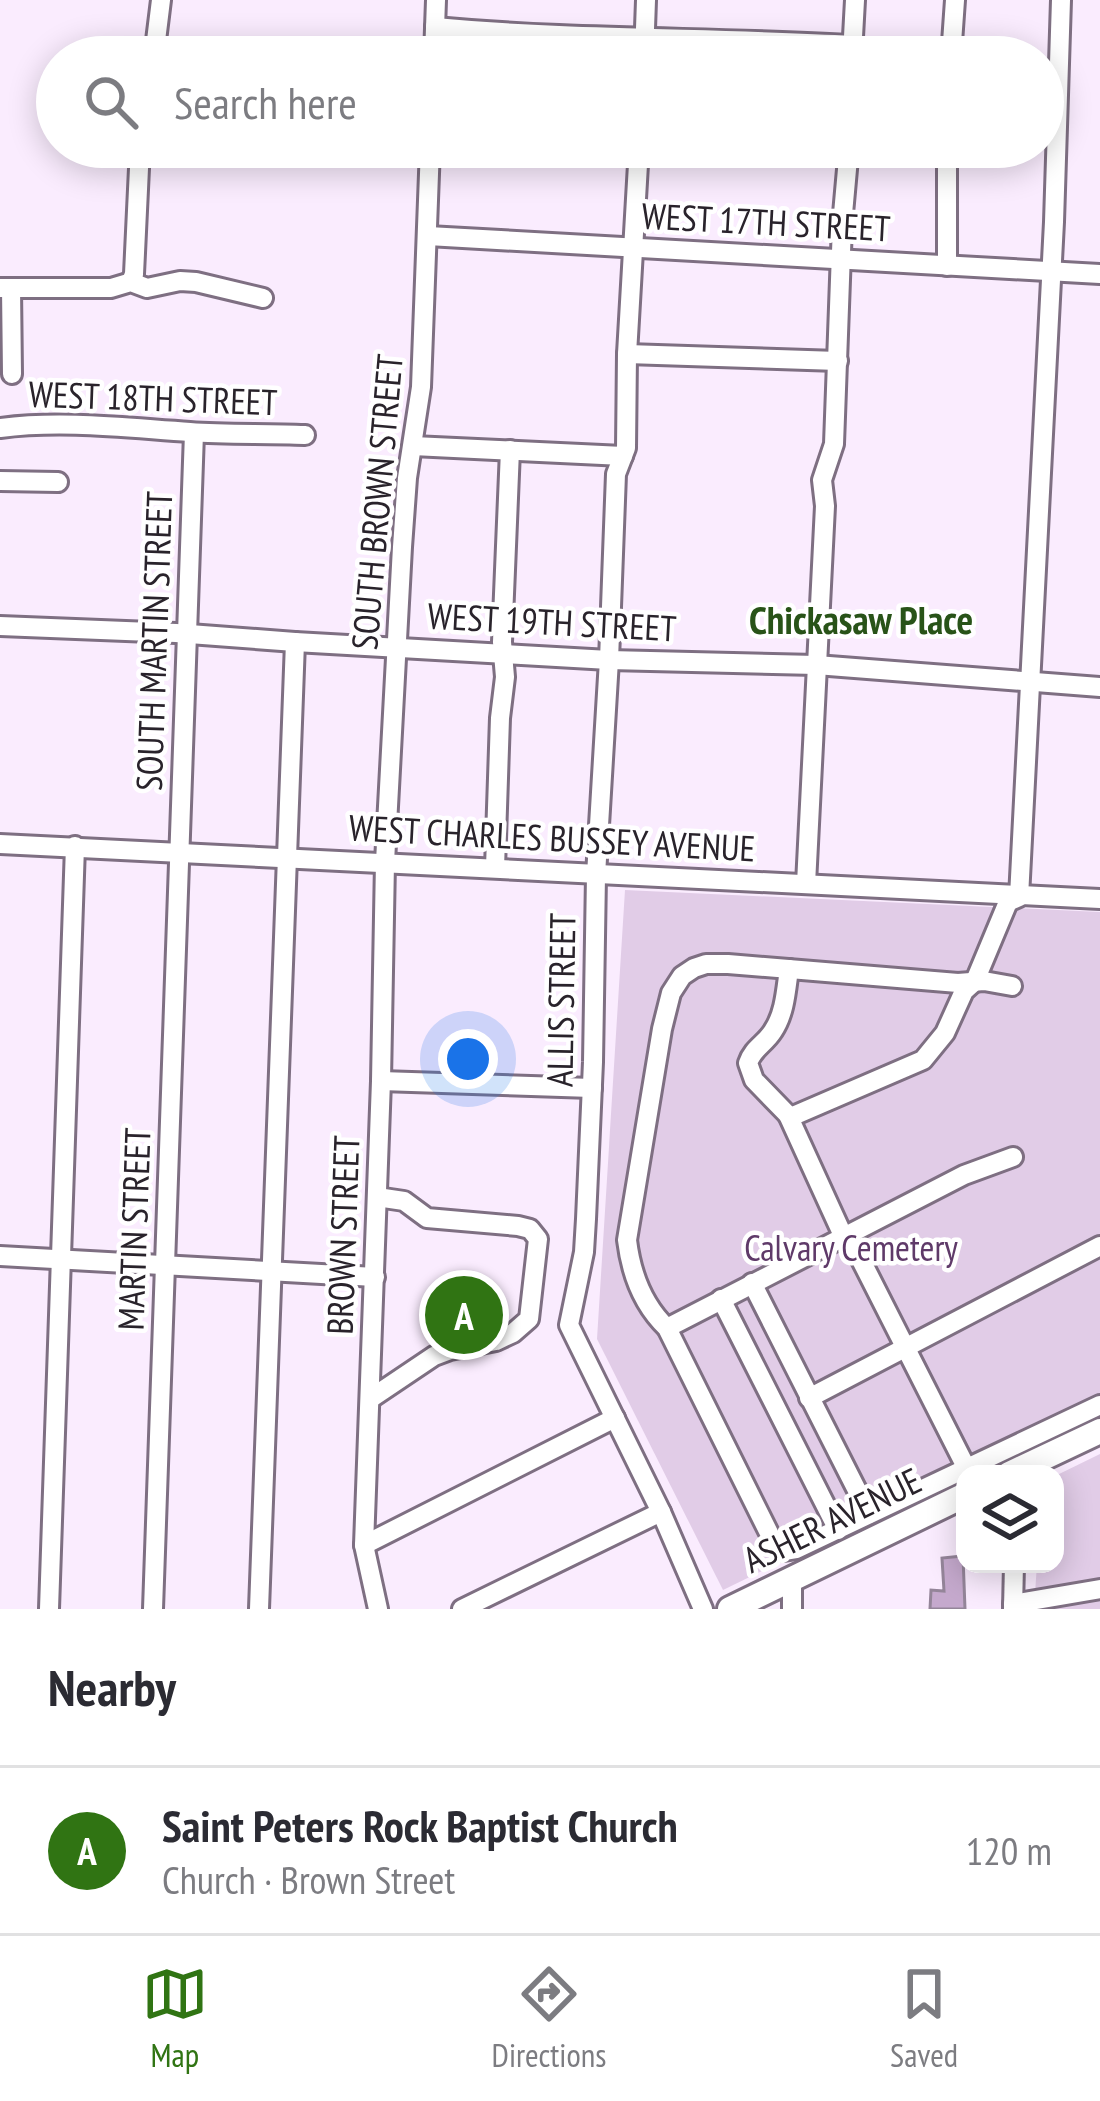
<!DOCTYPE html>
<meta charset="utf-8">
<style>
:root{--surface:#fff;--page:#f2f2f3;--text:#2b2b33;--muted:#7c7c81;--line:#e1e1e2;--accent:#307413}
body{margin:0;font-family:"PT Sans Narrow",sans-serif;background:var(--page);color:var(--text)}
.controls{position:absolute;right:36px;bottom:36px;display:grid;overflow:hidden;border-radius:24px;box-shadow:0 6px 30px #0003}
.controls button{width:108px;height:108px;display:grid;place-items:center;padding:0;border:0;border-bottom:3px solid var(--line);background:var(--surface);color:var(--text);font:60px sans-serif}
.you{position:absolute;left:468px;top:1059px;width:42px;height:42px;margin:-30px;border:9px solid #fff;border-radius:50%;background:#1a73e8;box-shadow:0 0 0 18px #1a73e833}
.badge{display:grid;place-items:center;width:78px;height:78px;border-radius:50%;background:var(--accent);color:#fff;font-size:39px;font-weight:700}
.pin{position:absolute;translate:-50% -50%;border:6px solid #fff;box-shadow:0 3px 12px #0006}
.list{margin:0;padding:0;list-style:none}
h2{display:flex;justify-content:space-between;align-items:center;height:156px;margin:0;padding:0 48px;font-size:51px}
h2 small{font-size:39px;font-weight:400;color:var(--muted)}
.list li{display:grid;grid-template-columns:78px 1fr auto;gap:36px;align-items:center;box-sizing:border-box;height:168px;padding:0 48px;border-top:3px solid var(--line)}
.list b{display:block;font-size:45px;white-space:nowrap}
.list p{margin:0;font-size:39px;white-space:nowrap;color:var(--muted)}
.list em{font-size:39px;font-style:normal;color:var(--muted)}
.icon{flex:none;width:66px;height:66px;fill:none;stroke:currentColor;stroke-width:2;stroke-linecap:round;stroke-linejoin:round}
.map{position:relative;flex:none;width:1100px;height:1609px;overflow:hidden}
.search{position:absolute;background:var(--surface);box-shadow:0 6px 30px #0003;left:36px;right:36px;top:36px;height:132px;display:flex;align-items:center;gap:30px;box-sizing:border-box;padding:0 42px;border-radius:66px;color:var(--muted);font-size:45px}
.sheet{height:324px;background:var(--surface)}
nav{display:flex;justify-content:space-around;align-items:center;box-sizing:border-box;height:168px;border-top:3px solid var(--line);background:var(--surface);font-size:33px;color:var(--muted)}
nav a{display:grid;justify-items:center;gap:6px}
nav .on{color:var(--accent)}
.map>svg:first-child{display:block}
</style>
<div class="map">
<svg width="1100" height="1609" viewBox="0 0 1100 1609">
<rect width="100%" height="100%" fill="#faecfe"/>
<!-- green -->
<g fill="#e1cce7">
<polygon points="625,890 1100,912 1100,1406 723,1590 597,1339"/>
<polygon points="1100,1454 1100,1609 1034,1609 1037,1564 1055,1564 1055,1476"/>
</g>
<!-- building -->
<polygon fill="#c5a9cd" stroke="#948599" stroke-width="3" points="963,1556 965,1609 930,1609 931,1590 944,1591 942,1558"/>
<g fill="none" stroke-linecap="round" stroke-linejoin="round">
<!-- minor casing -->
<g stroke="#7e6f82" stroke-width="24">
<g id="minor">
<path d="M435,27C574,40 714,37 853,45"/>
<polyline points="852,55 855,0"/>
<polyline points="154,57 161,0"/>
<polyline points="434,57 436,0"/>
<polyline points="644,57 646,0"/>
<polyline points="951,57 955,0"/>
<polyline points="639,147 627,354 626,448 616,474 609,660 596,875 593,1062 586,1219 584,1252 569,1325 661,1512 703,1609"/>
<polyline points="428,236 1100,274"/>
<polyline points="947,266 947,147"/>
<polyline points="131,282 134,274 140,147"/>
<polyline points="0,288 111,288 131,282 147,288 180,281 196,282 263,298"/>
<polyline points="11,288 12,374"/>
<polyline points="627,354 838,361"/>
<path d="M0,428C63,420 127,428 190,432C228,435 267,433 305,435"/>
<polyline points="413,446 623,456"/>
<polyline points="0,481 58,482"/>
<polyline points="0,626 176,633 295,642 609,660 816,665 1100,687"/>
<polyline points="0,844 1100,899"/>
<polyline points="495,868 500,718 505,677 502,642 510,450"/>
<polyline points="806,884 825,506 822,480 834,444 842,225 849,147"/>
<path d="M789,969C786,990 785,1013 773,1031C765,1044 753,1048 748,1063L754,1080L788,1115L793,1116L923,1060L945,1033L964,991L975,981L1008,902L1019,897L1054,222L1061,0"/>
<path d="M1012,986L984,981L958,983L728,964H706L694,968L682,976L671,993L662,1029L627,1240C631,1273 643,1305 667,1328L771,1537L784,1551L796,1549L1100,1405"/>
<polyline points="381,1081 592,1088"/>
<polyline points="788,1115 840,1229 860,1258 966,1467"/>
<polyline points="0,1256 375,1277"/>
<polyline points="752,1283 869,1514"/>
<polyline points="721,1299 838,1530"/>
<polyline points="667,1328 964,1175 1013,1157"/>
<polyline points="809,1398 1100,1246"/>
<polyline points="370,1399 434,1356 450,1350 496,1341 513,1333 529,1319 538,1239 530,1229 518,1226 427,1218 404,1201 377,1197"/>
<polyline points="364,1545 615,1418"/>
<polyline points="1013,1604 1100,1589"/>
<polyline points="49,1609 75,846"/>
<polyline points="153,1609 194,433"/>
<polyline points="259,1609 295,642"/>
<polyline points="378,1609 364,1545 381,1081 385,862 402,547 407,478 421,387 430,147"/>
<polyline points="462,1609 661,1512"/>
<polyline points="792,1609 792,1580"/>
<polyline points="1013,1609 1014,1564"/>
</g>
</g>
<!-- major casing -->
<g stroke="#7e6f82" stroke-width="30">
<g id="major">
<polyline points="1009,1474 1100,1431"/>
<polyline points="730,1609 965,1495"/>
</g>
</g>
<!-- minor -->
<use href="#minor" stroke="#fff" stroke-width="18"/>
<!-- major -->
<use href="#major" stroke="#fff" stroke-width="24"/>
</g>
<g text-anchor="middle" stroke-width="9" stroke-linejoin="round" paint-order="stroke">
<!-- street labels -->
<g font-size="36" fill="#29232b" stroke="#fff">
<text transform="translate(766 222) rotate(3)" y="13">WEST 17TH STREET</text>
<text transform="translate(153 398) rotate(2)" y="13">WEST 18TH STREET</text>
<text transform="translate(377 502) rotate(-85)" y="13">SOUTH BROWN STREET</text>
<text transform="translate(552 622) rotate(3)" y="13">WEST 19TH STREET</text>
<text transform="translate(154 641) rotate(-88)" y="13">SOUTH MARTIN STREET</text>
<text transform="translate(552 838) rotate(3)" y="13">WEST CHARLES BUSSEY AVENUE</text>
<text transform="translate(561 1000) rotate(-89)" y="13">ALLIS STREET</text>
<text transform="translate(134 1229) rotate(-88)" y="13">MARTIN STREET</text>
<text transform="translate(343 1235) rotate(-88)" y="13">BROWN STREET</text>
<text transform="translate(832 1520) rotate(-26)" y="13">ASHER AVENUE</text>
</g>
<!-- park labels -->
<g font-size="36" fill="#5f3a69" stroke="#fff">
<text x="851" y="1261">Calvary Cemetery</text>
</g>
<!-- neighbourhood labels -->
<g font-size="39" font-weight="bold" fill="#285318" stroke="#fff">
<text x="861" y="634">Chickasaw Place</text>
</g>
</g>
</svg>
<div class="controls">
<button><svg class="icon" aria-label="layers" viewBox="0 0 24 24"><path d="M12 4l9 5-9 5-9-5zM3 14l9 5 9-5"/></svg></button>
</div>
<div class="you"></div>
<div class="pin badge" style="left:464px;top:1315px">A</div>
<div class="search"><svg class="icon" aria-label="search" viewBox="0 0 24 24"><circle cx="10" cy="10" r="6"/><path d="M15 15l6 6"/></svg>Search here</div>
</div>
<section class="sheet">
<h2>Nearby<small></small></h2>
<ul class="list">
<li><span class="badge">A</span><div><b>Saint Peters Rock Baptist Church</b><p>Church · Brown Street</p></div><em>120 m</em></li>
</ul>
</section>
<nav>
<a class="on"><svg class="icon" aria-label="map" viewBox="0 0 24 24"><path d="M3 6l6-2 6 2 6-2v14l-6 2-6-2-6 2zM9 4v14M15 6v14"/></svg>Map</a>
<a><svg class="icon" aria-label="directions" viewBox="0 0 24 24"><path d="M12 3l9 9-9 9-9-9zM9 14v-3h6M13 9l2 2-2 2"/></svg>Directions</a>
<a><svg class="icon" aria-label="saved" viewBox="0 0 24 24"><path d="M7 4h10v16l-5-4-5 4z"/></svg>Saved</a>
</nav>
